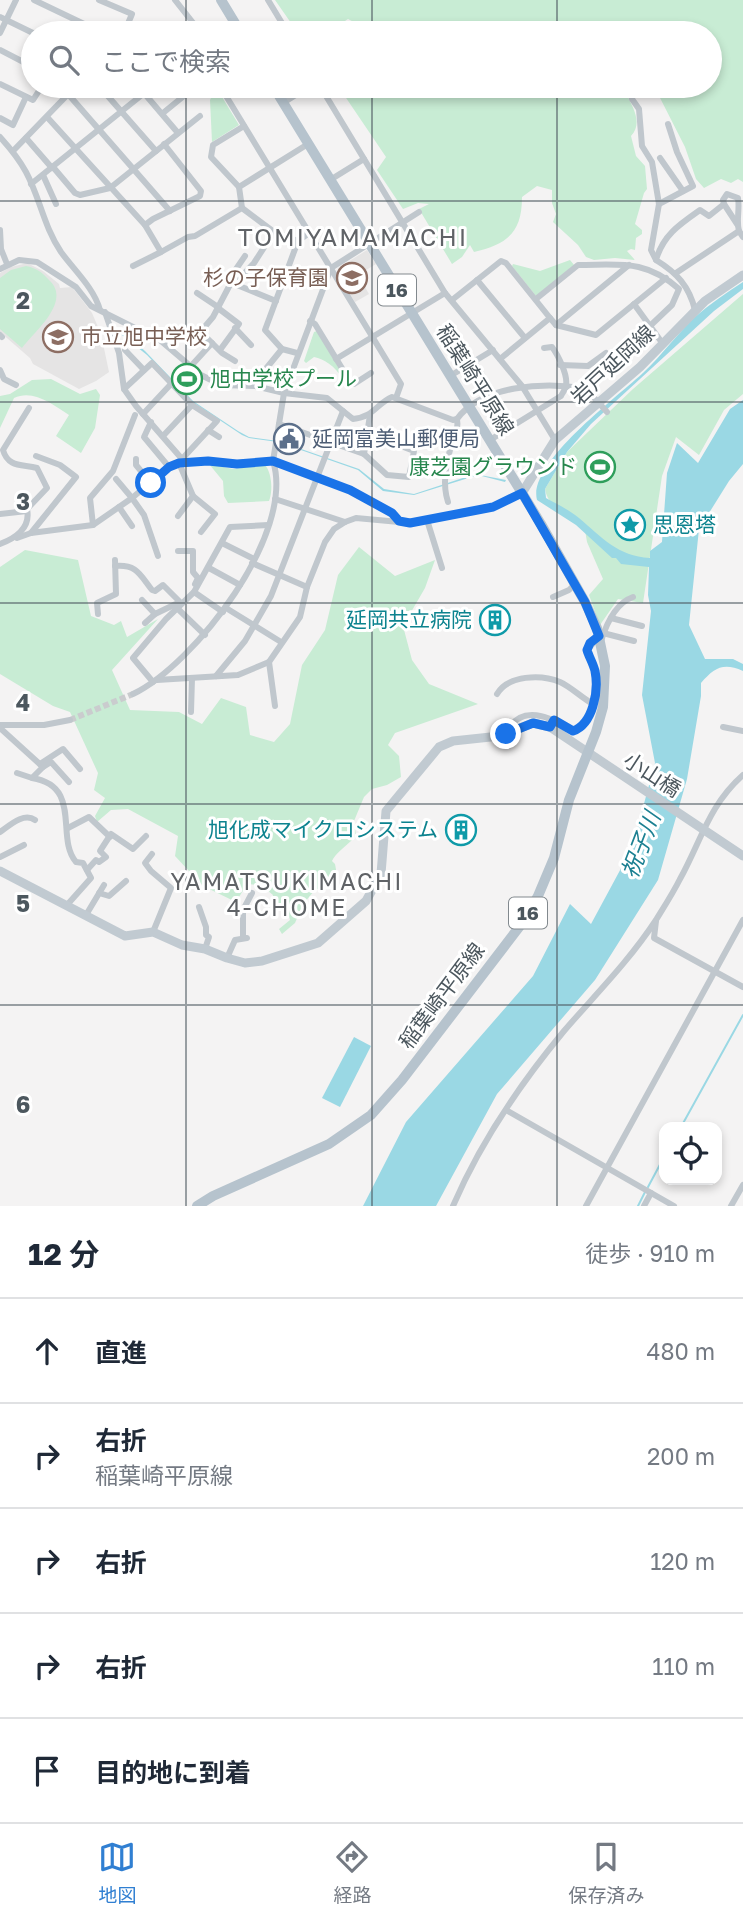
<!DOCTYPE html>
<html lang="ja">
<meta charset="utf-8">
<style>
:root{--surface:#fff;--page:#f2f2f3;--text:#1f2937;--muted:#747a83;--line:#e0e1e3;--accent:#307fd2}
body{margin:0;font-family:"Golos Text","Noto Sans JP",sans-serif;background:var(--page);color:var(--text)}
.controls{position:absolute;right:21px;bottom:21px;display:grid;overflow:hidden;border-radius:14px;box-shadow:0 4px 10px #0003}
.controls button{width:63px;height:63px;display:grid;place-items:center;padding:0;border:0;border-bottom:2px solid var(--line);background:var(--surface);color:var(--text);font:35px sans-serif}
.stop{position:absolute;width:21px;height:21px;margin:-16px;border:5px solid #1a73e8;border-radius:50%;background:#fff}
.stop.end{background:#1a73e8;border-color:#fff;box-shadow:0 2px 7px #0008}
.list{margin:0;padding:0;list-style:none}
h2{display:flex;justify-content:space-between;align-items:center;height:91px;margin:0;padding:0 28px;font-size:30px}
h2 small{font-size:23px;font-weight:400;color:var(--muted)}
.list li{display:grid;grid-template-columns:46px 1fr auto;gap:21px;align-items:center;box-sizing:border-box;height:105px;padding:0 28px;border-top:2px solid var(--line)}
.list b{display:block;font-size:26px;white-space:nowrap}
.list p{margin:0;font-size:23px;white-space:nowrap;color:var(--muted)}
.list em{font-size:23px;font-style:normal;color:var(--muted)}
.icon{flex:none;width:38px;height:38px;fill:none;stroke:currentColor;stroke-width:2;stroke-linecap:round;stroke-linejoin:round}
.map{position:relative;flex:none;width:743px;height:1206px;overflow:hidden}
.search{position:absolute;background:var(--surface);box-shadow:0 4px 10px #0003;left:21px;right:21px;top:21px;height:77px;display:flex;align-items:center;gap:18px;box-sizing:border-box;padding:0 24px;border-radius:38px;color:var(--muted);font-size:26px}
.sheet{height:616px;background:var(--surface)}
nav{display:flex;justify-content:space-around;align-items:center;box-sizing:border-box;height:98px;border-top:2px solid var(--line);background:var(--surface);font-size:19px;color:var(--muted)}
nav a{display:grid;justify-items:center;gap:4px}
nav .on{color:var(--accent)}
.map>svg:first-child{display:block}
</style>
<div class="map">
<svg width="743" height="1206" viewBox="0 0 743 1206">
<rect width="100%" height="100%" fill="#f4f3f3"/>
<!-- education -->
<g fill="#e5e4e4">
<polygon points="367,250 376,264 358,275 369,294 355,302 337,274 338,268"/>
<polygon points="27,263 43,271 59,284 60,288 72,287 92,313 101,334 109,372 96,381 79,389 33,364 30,358 0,332 0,273 11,267"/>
</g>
<!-- green -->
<g fill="#c8ecd4">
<path d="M275,0H743V182L738,179L731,183L721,179L704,188L696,179L685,147L657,92L627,95C633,108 643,123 631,136L636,156L645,166L647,189L644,193L635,224L642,230V234L636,238L635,250L631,249L627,251L635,260L615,258L594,260L586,257L578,245L553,222L556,214L552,203V190L537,186L522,197C522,233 507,244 474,252L470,245L462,257L452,264L419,209L429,204L418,203L403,209L377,170L386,157L338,86H710V33H374L348,19L327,33H298Z"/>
<polygon points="216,87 239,125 212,142 210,100"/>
<polygon points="570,260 574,265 536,296 512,266 513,264 540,271"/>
<path d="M26,266C36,268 42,272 49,280C72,301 36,330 22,348L0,329V278L11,270Z"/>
<path d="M743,294V394L724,410L699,455L676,437L662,476L643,603L618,599L600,625L589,595L603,579L587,542L585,530C571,520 548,508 545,489L567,452L633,389Z"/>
<path d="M317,331L344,377H341C336,367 324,359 314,357L306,363L304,361L314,332Z"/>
<path d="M51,379L80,394L96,389L100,395L95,428L81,453L56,436L69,415C53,405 34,389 14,398L0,428V396L10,394L32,380Z"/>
<path d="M209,464L233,469L265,465C272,473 273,491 269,501L228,503L224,496L223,481Z"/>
<path d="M359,547L395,576L435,560L425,588L403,626L412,660L429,684L478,704L395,733L388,745L399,756L401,777L387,785L372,789L364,797L354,821L356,836C350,843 335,853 332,861L335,864L337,875L333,883L315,890L303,904L295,923L282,934L279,929L290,920L288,912L272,904L273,895L261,885L247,884L236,902L203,886L175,856L178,836L128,809L111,810L97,822L95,816L105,798L94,790L98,773L70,712L53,706L0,674V567L25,550L78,560L91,616L114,625L121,621L127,637L158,619L112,670L130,710L179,712L202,724L221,698L246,707L250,735L274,742L290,724L302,665L325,630L338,575Z"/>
</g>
<!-- water -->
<g fill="#9ad8e4">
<path d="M743,282V289L714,311L591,424L567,452L545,489L546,498C557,504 569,510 579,518C603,538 617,556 650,558V551L662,542L667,473L677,443L698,463L730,409L743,400V464L729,481L699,529L689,625L705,659H733L743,664V671C723,662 714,668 701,683V696L687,779L658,880L595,980L497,1094L436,1206H363L406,1122L533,976L570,904L591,924L632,848L655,763L642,695L651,611L648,595L649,567L621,564L616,558H612L576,525L537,500C527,463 619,396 644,372C662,355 677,334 695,317C710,304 726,293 743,282Z"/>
<polygon points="117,331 130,338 145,351 193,401 238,431 249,437 278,441 359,469 384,489 414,494 475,474 506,480 505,482 478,475 414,495 383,491 358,470 278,442 249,438 242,435 191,401 147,355"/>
<polygon points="354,1037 371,1046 340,1107 322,1098"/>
</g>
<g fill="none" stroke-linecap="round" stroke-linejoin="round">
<!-- stream -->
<g stroke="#9ad8e4" stroke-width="2">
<polyline points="681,1127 743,1015"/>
<polyline points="648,1187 664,1157"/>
<polyline points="638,1206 645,1192"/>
</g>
<!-- street-tunnel -->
<polyline stroke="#caccce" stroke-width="6" stroke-dasharray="6 3" stroke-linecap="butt" points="70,720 133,694"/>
<!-- street -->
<g stroke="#c0c7cd" stroke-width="6">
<polyline points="34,0 103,33"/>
<polyline points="99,0 132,14 124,33"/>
<polyline points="175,0 201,33"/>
<polyline points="268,0 288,33"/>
<polyline points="0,17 33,33"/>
<polyline points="0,33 16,0"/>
<polyline points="0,50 33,67"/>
<polyline points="0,84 33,100 42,86"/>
<polyline points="99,86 156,151"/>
<polyline points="138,86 178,133"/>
<polyline points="220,86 401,384 396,398"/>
<polyline points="320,86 445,293 522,386 555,440"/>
<polyline points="629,86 632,99 639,109 642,146 652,162 659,204 651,250 656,260"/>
<polyline points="68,94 170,211"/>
<polyline points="283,103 310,86"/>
<polyline points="163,113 196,86"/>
<polyline points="47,117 145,225 161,252 188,237 195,236 242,208 274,232 298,241"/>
<polyline points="0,118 13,125 26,97"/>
<path d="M0,137C10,148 19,159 26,172C40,198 44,227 61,252C74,270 94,288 100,310"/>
<polyline points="26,138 52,168"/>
<polyline points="13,151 76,86"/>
<polyline points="660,158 683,191"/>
<polyline points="53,167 75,193 80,195 110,188 200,116"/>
<polyline points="43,175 56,204"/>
<polyline points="330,180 364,159"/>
<polyline points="31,184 153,86"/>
<polyline points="239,187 211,157 213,145 244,126"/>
<polyline points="659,204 693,186 677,152 668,124"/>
<polyline points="724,204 737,224"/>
<polyline points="242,208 239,187 308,144"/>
<polyline points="145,225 153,219 200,196 201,191 164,144"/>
<polyline points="0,230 1,249 7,264"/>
<polyline points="274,232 254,263 238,280 237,285 276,301"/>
<polyline points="133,266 161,252"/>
<path d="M0,269L19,260L37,262L76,287L91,306L161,341L201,375L221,385L255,386L284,393L327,398L353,419C374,417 376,404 392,397L453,420L457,419C482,385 544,382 582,388L588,391L607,412"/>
<polyline points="676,273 739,231 743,237"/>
<polyline points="477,280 525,338"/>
<polyline points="197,293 218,307"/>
<path d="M536,299L578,265C620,265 645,259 679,289L672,305L651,325"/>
<polyline points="452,300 501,261 506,263 550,318"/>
<polyline points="634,304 663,344"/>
<polyline points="218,308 239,324 220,350"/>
<path d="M695,310C689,286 677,273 656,260C663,235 680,224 700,210L709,216L724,204L723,200L727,194L738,198C740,209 736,221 739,231"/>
<polyline points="105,312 119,353 124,389"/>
<polyline points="310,321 315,324 351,383 354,384 371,373"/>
<polyline points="556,325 629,265"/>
<polyline points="235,328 251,345"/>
<polyline points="0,335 2,337"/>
<polyline points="125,350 144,370"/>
<polyline points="297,353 282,349 265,330 298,241 309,233"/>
<polyline points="336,359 445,293"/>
<polyline points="500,359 550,318 556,325 596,335 666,278"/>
<polyline points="235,361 222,353 202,333 202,330 213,317 234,277 234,272 245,256"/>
<polyline points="474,362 495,395"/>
<polygon points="152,363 192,405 217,421 182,459 136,406 124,389"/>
<polyline points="560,365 588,366 606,353"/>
<polyline points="191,366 212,343"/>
<polyline points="0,370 4,379 16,385"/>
<polyline points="260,376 282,349"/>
<polyline points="450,376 493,350"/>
<polyline points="143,414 171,384"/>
<polyline points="151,422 144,437 169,467"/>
<polyline points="279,424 364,454 387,475 409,477 414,451 367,433"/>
<polyline points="208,430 219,437"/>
<polyline points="163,436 192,405"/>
<path d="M490,440L561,396C563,392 566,389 566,385C568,375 558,355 552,347L544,348"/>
<polyline points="364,454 370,415"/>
<polyline points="136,459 136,465 151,483"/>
<polyline points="179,463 193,496 215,514 201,532"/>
<polyline points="116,479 132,498"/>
<polyline points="132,498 144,515 158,556"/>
<polyline points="275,499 345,522"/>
<path d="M448,502C442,484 446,465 451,446C454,436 459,430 457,419"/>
<polyline points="119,507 132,526"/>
<polyline points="0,514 27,511"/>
<polyline points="178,516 193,496"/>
<polyline points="427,520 442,568"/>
<polyline points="93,525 90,498 113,471 135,415"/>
<polyline points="31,533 93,525 132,498 169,467 179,463 208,461 237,464 273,461 350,490 392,513 399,521"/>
<polyline points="17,538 31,533 76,477 60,465 36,456"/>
<polyline points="222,543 254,559"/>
<path d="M0,544C16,538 31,528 27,509L47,488L37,468C23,464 8,468 3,450L29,408"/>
<polyline points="178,551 193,551 193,572 198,578 195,584"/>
<polyline points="252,563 307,587"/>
<path d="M115,566C137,564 140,575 152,590L155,591L163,585L180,602L155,614L145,623"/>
<polyline points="209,568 240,585"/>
<polyline points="194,592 223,612"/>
<polyline points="553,597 569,590 575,584"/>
<polyline points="142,600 155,614"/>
<polyline points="226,608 281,642"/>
<polyline points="178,609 205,635"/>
<polyline points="98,614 97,603 116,594 115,560"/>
<polyline points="611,618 642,626"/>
<polyline points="603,633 634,641"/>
<path d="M601,641C606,625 616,603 633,597"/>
<polyline points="269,662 275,706"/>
<polyline points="216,676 245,641 271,596 343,411"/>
<polyline points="157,680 238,675 269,662 300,617 307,587 325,542 334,529 345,522 356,518 410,523 427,520 493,507 522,493"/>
<polyline points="153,682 133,658 166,619 194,592 230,527 268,525"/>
<path d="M133,694C195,664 296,533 273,461L284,393L331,268L419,212"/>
<path d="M497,694C508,675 541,674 560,682C571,687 582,698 593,704"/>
<polyline points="191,712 192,678"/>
<polyline points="0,725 44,725 70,720"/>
<polyline points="723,727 743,731"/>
<path d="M0,728L43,767L32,778C83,786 55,838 76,862L83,863L91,878L67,905"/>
<path d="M506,734C520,702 551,717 573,731C593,723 599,692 595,671C593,663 589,657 587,650L599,637"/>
<polyline points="40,764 63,749 80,769"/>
<polyline points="43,767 51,762 69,782"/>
<polyline points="17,773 32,778"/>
<polyline points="68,828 89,817 110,837"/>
<path d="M0,832C10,825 24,812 35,820"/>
<polyline points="152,854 145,863 151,871 171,888 153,932"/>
<polyline points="0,857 24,845"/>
<polyline points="87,870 96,860 99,862 106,857 100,851 111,834 133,849 146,836"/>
<polyline points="99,893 109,896 126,881"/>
<polyline points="199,907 206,927 206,935 209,937 205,949"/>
<polyline points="86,915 104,885"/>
<polyline points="656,921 654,938 743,987"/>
<polyline points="243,938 243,910 252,893"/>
<polyline points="227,958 235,940 247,938"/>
<polyline points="506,1110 674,1206"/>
<path d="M453,1206C480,1143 520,1084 564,1031C596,994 629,961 656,920C664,907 673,893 680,879C701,841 709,805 743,775"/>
<polyline points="586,1206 743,920"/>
<polyline points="644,1206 651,1193"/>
<polyline points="731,1206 743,1185"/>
</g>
<!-- secondary -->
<g stroke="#c1cad1" stroke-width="9">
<polyline points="522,493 555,440 640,367 705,301 743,275"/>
<polyline points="0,871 125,936 153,932 182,945 205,949 227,958 245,963 262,961 318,943 366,901 381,874 386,811 439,747 453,741 500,736 533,723 550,727 743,856"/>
</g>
<!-- primary -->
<g stroke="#b6c3cd" stroke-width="10">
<polyline points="221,0 241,33"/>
<polyline points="197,1206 213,1196 329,1144 371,1115 402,1080 523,922 538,896 554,858 569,800 596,732 603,707 605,666 597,628 585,602 541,524 273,86"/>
</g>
</g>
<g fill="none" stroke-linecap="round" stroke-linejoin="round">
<!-- route -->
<path stroke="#1a73e8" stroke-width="9" d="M151,483L169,467L179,463L208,461L237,464L273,461L350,490L392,513L399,521L410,523L493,507L522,493L585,602L599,636L590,643L587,650C589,657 593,663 595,671C599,691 593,724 573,731L554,720L550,727L533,723L506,734"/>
</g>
<!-- grid -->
<path fill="none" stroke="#4c575e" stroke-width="2" stroke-opacity="0.55" d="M186,0V33M372,0V33M557,0V33M186,86V1206M372,86V1206M557,86V1206M0,201H743M0,402H743M0,603H743M0,804H743M0,1005H743"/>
<!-- icons -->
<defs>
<g id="school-ring" transform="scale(1.575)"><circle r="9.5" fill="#fff" stroke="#8d6e63" stroke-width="1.5"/><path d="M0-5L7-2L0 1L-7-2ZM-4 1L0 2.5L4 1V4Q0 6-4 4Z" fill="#8d6e63"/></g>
<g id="stadium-ring" transform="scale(1.575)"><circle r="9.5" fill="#fff" stroke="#2e9e5b" stroke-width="1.5"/><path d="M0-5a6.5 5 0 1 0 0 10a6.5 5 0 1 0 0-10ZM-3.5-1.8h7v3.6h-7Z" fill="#2e9e5b"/></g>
<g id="civic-ring" transform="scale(1.575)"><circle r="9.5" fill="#fff" stroke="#5c6f8a" stroke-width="1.5"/><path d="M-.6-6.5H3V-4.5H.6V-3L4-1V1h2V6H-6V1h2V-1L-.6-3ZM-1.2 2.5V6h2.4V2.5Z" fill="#5c6f8a"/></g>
<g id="sight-ring" transform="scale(1.575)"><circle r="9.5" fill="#fff" stroke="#0f9aa8" stroke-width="1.5"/><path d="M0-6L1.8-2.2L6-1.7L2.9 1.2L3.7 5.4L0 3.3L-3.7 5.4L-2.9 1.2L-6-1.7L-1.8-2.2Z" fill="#0f9aa8"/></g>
<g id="building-ring" transform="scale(1.575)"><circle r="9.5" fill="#fff" stroke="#0f9aa8" stroke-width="1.5"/><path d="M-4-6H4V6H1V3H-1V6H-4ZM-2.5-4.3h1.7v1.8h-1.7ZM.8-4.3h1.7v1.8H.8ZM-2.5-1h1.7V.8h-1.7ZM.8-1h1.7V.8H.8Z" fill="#0f9aa8"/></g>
</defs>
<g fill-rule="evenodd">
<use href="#school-ring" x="352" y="278"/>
<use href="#school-ring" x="58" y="337"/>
<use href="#stadium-ring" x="187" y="379"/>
<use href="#civic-ring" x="289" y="439"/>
<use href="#stadium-ring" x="600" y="467"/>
<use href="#sight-ring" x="630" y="525"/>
<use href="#building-ring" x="495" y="620"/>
<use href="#building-ring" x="461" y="830"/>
</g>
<g text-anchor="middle" stroke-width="6" stroke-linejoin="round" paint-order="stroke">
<!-- shield labels -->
<g fill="#fff" stroke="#82898e" stroke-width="2">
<rect x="378" y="274.5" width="38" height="31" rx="5"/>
<rect x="509" y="897.5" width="38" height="31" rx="5"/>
</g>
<g font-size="19" font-weight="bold" fill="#4c575e">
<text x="397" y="297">16</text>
<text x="528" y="920">16</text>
</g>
<!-- education labels -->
<g font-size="21" fill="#785e54" stroke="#fff" text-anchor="end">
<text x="329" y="285">杉の子保育園</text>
<text x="81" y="344" text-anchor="start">市立旭中学校</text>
</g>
<!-- street labels -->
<g font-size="21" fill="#4c575e" stroke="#fff">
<text transform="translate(613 365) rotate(-43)" y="7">岩戸延岡線</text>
<text transform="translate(475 380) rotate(58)" y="7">稲葉崎平原線</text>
<text transform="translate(652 775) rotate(33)" y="7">小山橋</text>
<text transform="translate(442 996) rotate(-53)" y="7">稲葉崎平原線</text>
</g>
<!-- leisure labels -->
<g font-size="21" fill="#27864d" stroke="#fff" text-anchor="start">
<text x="210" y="386">旭中学校プール</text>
<text x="577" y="474" text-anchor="end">康芝園グラウンド</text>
</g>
<!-- service labels -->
<g font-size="21" fill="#4e5e75" stroke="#fff" text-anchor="start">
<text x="312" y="446">延岡富美山郵便局</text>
</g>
<!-- culture labels -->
<g font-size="21" fill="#0d838f" stroke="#fff" text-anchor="end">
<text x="653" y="532" text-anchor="start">思恩塔</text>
<text x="472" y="627">延岡共立病院</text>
<text x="438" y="837">旭化成マイクロシステム</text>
</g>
<!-- water labels -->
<g font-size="23" font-style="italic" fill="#1c8092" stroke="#fff">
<text transform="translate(641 845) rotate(-69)" y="8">祝子川</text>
</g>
<!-- neighbourhood labels -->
<g font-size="23" letter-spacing="2" fill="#606367" stroke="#fff">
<text x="287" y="890">YAMATSUKIMACHI<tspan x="287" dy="26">4-CHOME</tspan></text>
</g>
<!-- quarter labels -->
<g font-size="24" letter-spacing="2" fill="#606367" stroke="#fff">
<text x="353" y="246">TOMIYAMAMACHI</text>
</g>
</g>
<g font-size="23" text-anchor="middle" font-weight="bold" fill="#4c575e" stroke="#fff" stroke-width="6" stroke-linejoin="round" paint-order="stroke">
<text x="23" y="309">2</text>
<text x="23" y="510">3</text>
<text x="23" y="711">4</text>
<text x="23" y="912">5</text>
<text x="23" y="1113">6</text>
</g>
</svg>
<div class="controls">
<button><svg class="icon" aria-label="locate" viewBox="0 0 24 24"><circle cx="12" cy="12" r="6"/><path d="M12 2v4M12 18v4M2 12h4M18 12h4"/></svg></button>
</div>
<div class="stop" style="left:151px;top:483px"></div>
<div class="stop end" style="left:506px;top:734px"></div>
<div class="search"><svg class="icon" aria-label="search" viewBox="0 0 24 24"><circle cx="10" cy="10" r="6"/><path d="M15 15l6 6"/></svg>ここで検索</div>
</div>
<section class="sheet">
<h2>12 分<small>徒歩 · 910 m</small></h2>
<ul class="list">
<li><svg class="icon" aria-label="ahead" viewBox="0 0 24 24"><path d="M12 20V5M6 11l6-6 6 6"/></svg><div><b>直進</b></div><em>480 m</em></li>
<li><svg class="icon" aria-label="right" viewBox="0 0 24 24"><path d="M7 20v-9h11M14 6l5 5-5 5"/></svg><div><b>右折</b><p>稲葉崎平原線</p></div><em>200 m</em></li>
<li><svg class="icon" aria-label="right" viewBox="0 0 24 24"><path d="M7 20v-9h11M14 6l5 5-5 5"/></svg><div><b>右折</b></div><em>120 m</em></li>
<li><svg class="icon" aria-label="right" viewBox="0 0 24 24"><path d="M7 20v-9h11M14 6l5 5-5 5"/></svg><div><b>右折</b></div><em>110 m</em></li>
<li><svg class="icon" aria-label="arrive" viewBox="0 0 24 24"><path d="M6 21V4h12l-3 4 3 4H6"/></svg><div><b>目的地に到着</b></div></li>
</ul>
</section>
<nav>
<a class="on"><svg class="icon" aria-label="map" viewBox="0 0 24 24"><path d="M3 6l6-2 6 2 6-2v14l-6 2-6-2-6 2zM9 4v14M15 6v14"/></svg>地図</a>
<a><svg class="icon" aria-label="directions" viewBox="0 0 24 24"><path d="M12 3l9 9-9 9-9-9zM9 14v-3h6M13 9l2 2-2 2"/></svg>経路</a>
<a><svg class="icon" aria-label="saved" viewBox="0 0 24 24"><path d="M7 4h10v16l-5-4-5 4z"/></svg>保存済み</a>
</nav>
